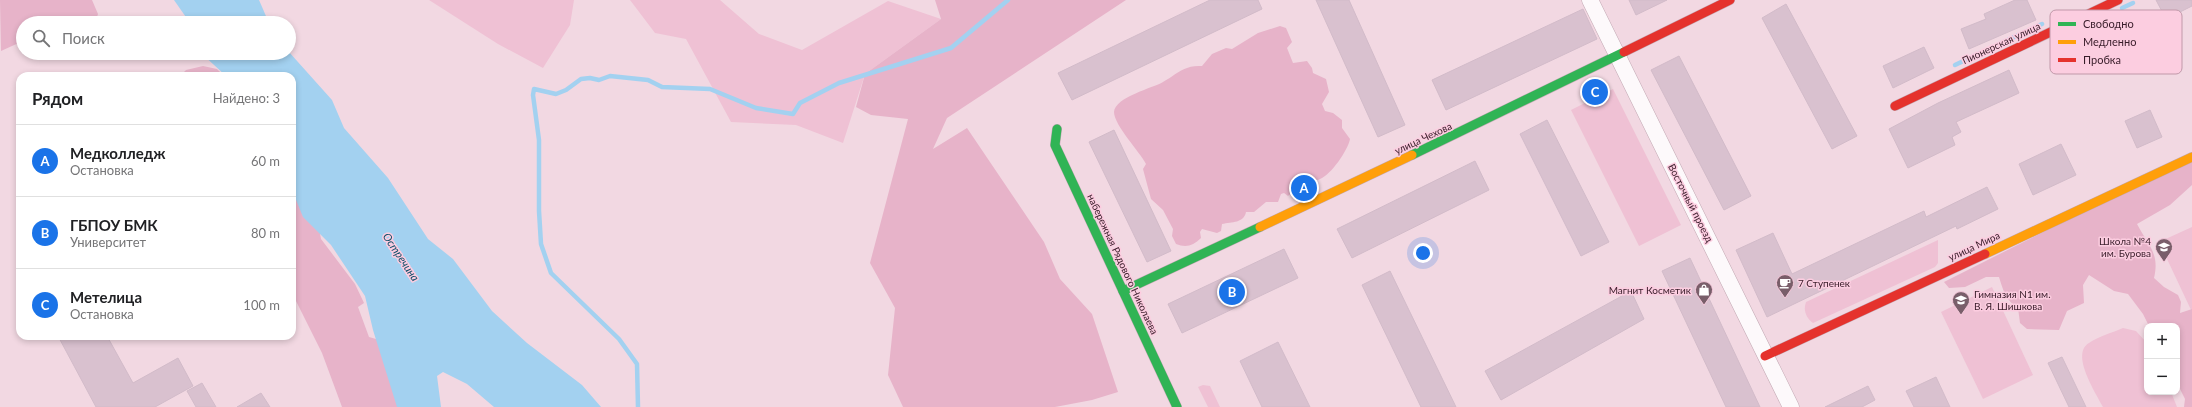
<!DOCTYPE html>
<html lang="ru">
<meta charset="utf-8">
<style>
:root{--surface:#fff;--page:#f6f6f6;--text:#202124;--muted:#757577;--line:#e0e0e0;--accent:#1a73e8}
body{margin:0;font-family:Lato,sans-serif;background:var(--page);color:var(--text)}
.controls{position:absolute;right:12px;bottom:12px;display:grid;overflow:hidden;border-radius:8px;box-shadow:0 2px 6px #0003}
.controls button{width:36px;height:36px;display:grid;place-items:center;padding:0;border:0;border-bottom:1px solid var(--line);background:var(--surface);color:var(--text);font:20px sans-serif}
.you{position:absolute;left:1423px;top:253px;width:14px;height:14px;margin:-10px;border:3px solid #fff;border-radius:50%;background:#1a73e8;box-shadow:0 0 0 6px #1a73e833}
.badge{display:grid;place-items:center;width:26px;height:26px;border-radius:50%;background:var(--accent);color:#fff;font-size:13px;font-weight:700}
.pin{position:absolute;translate:-50% -50%;border:2px solid #fff;box-shadow:0 1px 4px #0006}
.list{margin:0;padding:0;list-style:none}
h2{display:flex;justify-content:space-between;align-items:center;height:52px;margin:0;padding:0 16px;font-size:17px}
h2 small{font-size:13px;font-weight:400;color:var(--muted)}
.list li{display:grid;grid-template-columns:26px 1fr auto;gap:12px;align-items:center;box-sizing:border-box;height:72px;padding:0 16px;border-top:1px solid var(--line)}
.list b{display:block;font-size:15px;white-space:nowrap}
.list p{margin:0;font-size:13px;white-space:nowrap;color:var(--muted)}
.list em{font-size:13px;font-style:normal;color:var(--muted)}
.icon{flex:none;width:22px;height:22px;fill:none;stroke:currentColor;stroke-width:2;stroke-linecap:round;stroke-linejoin:round}
.map{position:relative;flex:none;width:2192px;height:407px;overflow:hidden}
.search{position:absolute;background:var(--surface);box-shadow:0 2px 6px #0003;left:16px;top:16px;width:280px;height:44px;display:flex;align-items:center;gap:10px;box-sizing:border-box;padding:0 14px;border-radius:22px;color:var(--muted);font-size:15px}
.panel{position:absolute;background:var(--surface);box-shadow:0 2px 6px #0003;left:16px;top:72px;width:280px;height:268px;border-radius:12px}
.map>svg:first-child{display:block}
</style>
<div class="map">
<svg width="2192" height="407" viewBox="0 0 2192 407">
<rect width="100%" height="100%" fill="#f2d8e2"/>
<!-- green -->
<g fill="#efc1d4">
<polygon points="429,0 574,0 570,25 543,68 498,44"/>
<polygon points="630,0 720,0 759,34 802,50 888,1 941,19 865,74 843,143 796,125 731,122 686,39 655,33"/>
<polygon points="1613,89 1681,225 1639,246 1571,110"/>
<polygon points="2192,227 2192,312 2159,242"/>
<path d="M1938,240V263L1935,267L1813,323C1806,318 1803,310 1806,302Z"/>
<polygon points="1992,287 2033,375 1983,399 1941,312"/>
<path d="M2123,328L2136,331L2147,343V392H2171L2177,407H2103C2096,393 2070,354 2089,343C2099,336 2112,333 2123,328Z"/>
<polygon points="1203,385 1210,386 1220,407 1208,407 1198,387"/>
</g>
<!-- forest -->
<g fill="#e7b3c9">
<polygon points="0,0 92,0 98,14 95,23 23,23 23,41 1,51"/>
<polygon points="935,0 1126,0 947,118 933,149 967,128 1044,242 1060,279 1092,314 1118,392 1092,400 1055,407 903,407 888,375 895,308 870,263 908,119 871,115 856,107 865,74 941,19"/>
<path d="M1280,26L1286,28L1292,42L1287,48L1293,63L1307,61L1312,68L1313,73L1326,79L1329,92L1322,104L1325,111L1333,113L1342,120V128L1350,139C1348,150 1331,175 1320,179C1317,181 1314,179 1311,180C1309,180 1292,193 1288,196L1284,193L1281,194L1278,202H1266L1254,212H1246C1244,223 1232,222 1222,224L1221,231L1217,233L1202,229L1200,232L1201,238C1193,246 1186,248 1176,244L1172,236L1173,229L1163,210L1151,199L1143,169L1146,164C1140,152 1114,125 1114,112C1115,97 1153,88 1163,82C1172,77 1178,71 1187,68C1192,66 1197,66 1202,66L1212,54L1226,48L1232,49L1258,33Z"/>
<polygon points="203,66 217,69 224,76 180,76 186,70"/>
<path d="M2192,157V185L2170,205L2137,224C2148,245 2160,253 2154,278L2164,287L2178,295L2181,302L2180,313L2192,309V407H2184L2185,399L2177,383V326H2149L2143,314L2128,294L2114,291L2089,275L2083,285L2084,303L2067,311L2059,330L2027,329L2020,323L2018,308C2006,301 2003,290 1999,277H1986L1965,287L1949,288L1944,282Z"/>
<polygon points="292,169 319,228 321,239 355,284 364,303 358,307 369,337 383,341 404,407 342,407 322,353 292,293"/>
</g>
<!-- water -->
<g fill="#a3d1f0">
<polygon points="174,0 259,0 269,23 190,23"/>
<polygon points="289,52 332,100 344,128 388,178 428,239 453,259 492,311 527,343 582,385 601,407 494,407 467,384 443,372 437,376 441,407 397,407 373,330 365,296 331,245 303,217 292,190 292,76 226,76 201,53"/>
</g>
<g fill="none" stroke-linecap="round" stroke-linejoin="round">
<!-- stream -->
<g stroke="#a3d1f0" stroke-width="4.5">
<polyline points="2122,8 2133,3"/>
<polyline points="1997,45 2042,24"/>
<polyline points="1955,65 1980,53"/>
<polyline points="638,407 637,364 619,339 551,273 541,244 539,211 539,140 533,95 534,89 556,94 566,90 581,79 590,78 599,80 610,76 648,80 662,87 710,89 756,108 793,114 800,103 839,83 951,48 1008,0"/>
</g>
</g>
<!-- building -->
<g fill="#d9c1cf" stroke="#d2bbc9">
<polygon points="1210,0 1258,0 1262,9 1072,100 1058,73"/>
<polygon points="1316,0 1349,0 1405,125 1378,137"/>
<polygon points="1629,0 1667,0 1636,15"/>
<polygon points="2015,0 2027,0 2036,20 1969,49 1961,29 1986,19 1984,14"/>
<polygon points="2156,0 2192,0 2192,6 2166,19"/>
<polygon points="1786,4 1857,136 1832,149 1762,18"/>
<polygon points="1583,9 1597,39 1446,110 1432,80"/>
<polygon points="1924,47 1934,68 1893,88 1883,66"/>
<polygon points="1679,56 1751,196 1724,210 1651,70"/>
<polygon points="2009,70 2019,93 1956,122 1961,132 1952,137 1955,145 1908,168 1889,129 1938,103"/>
<polygon points="2150,110 2162,137 2137,148 2125,121"/>
<polygon points="1547,120 1609,242 1581,256 1520,134"/>
<polygon points="1114,130 1171,251 1147,262 1089,142"/>
<polygon points="2061,144 2076,175 2033,195 2019,164"/>
<polygon points="1475,161 1489,190 1352,258 1337,229"/>
<polygon points="1987,187 1998,209 1957,229 1956,226 1767,317 1736,250 1773,233 1792,274 1924,211 1926,217"/>
<polygon points="1284,249 1298,278 1182,333 1168,304"/>
<polygon points="1690,258 1760,407 1726,407 1662,271"/>
<polygon points="1390,271 1456,407 1421,407 1362,285"/>
<polygon points="1631,291 1644,319 1501,400 1485,371"/>
<polygon points="58,336 107,336 133,383 178,358 193,386 155,407 96,407"/>
<polygon points="1278,342 1310,407 1262,407 1240,361"/>
<polygon points="2062,357 2086,407 2069,407 2048,363"/>
<polygon points="1936,377 1950,407 1914,407 1906,391"/>
<polygon points="202,383 216,407 196,407 187,391"/>
<polygon points="1868,386 1875,400 1862,407 1825,407"/>
<polygon points="261,393 270,407 237,407"/>
</g>
<g fill="none" stroke-linecap="round" stroke-linejoin="round">
<!-- street casing -->
<g stroke="#c2a8b3" stroke-width="17">
<polyline id="street" points="1590,0 1791,407"/>
</g>
<!-- fast casing -->
<g stroke="#c2a8b3" stroke-width="10">
<g id="fast">
<polyline points="1057,129 1055,145 1177,407"/>
<polyline points="1412,155 1624,52"/>
<polyline points="1123,291 1260,227"/>
</g>
</g>
<!-- slow casing -->
<g stroke="#c2a8b3" stroke-width="10">
<g id="slow">
<polyline points="1260,227 1412,155"/>
<polyline points="1985,254 2192,157"/>
</g>
</g>
<!-- jam casing -->
<g stroke="#c2a8b3" stroke-width="10">
<g id="jam">
<polyline points="1624,52 1730,0"/>
<polyline points="1895,106 2118,0"/>
<polyline points="1765,356 1985,254"/>
</g>
</g>
<!-- street -->
<use href="#street" stroke="#fdf9fb" stroke-width="16"/>
<!-- fast -->
<use href="#fast" stroke="#30b455" stroke-width="9"/>
<!-- slow -->
<use href="#slow" stroke="#ff9f0a" stroke-width="9"/>
<!-- jam -->
<use href="#jam" stroke="#e5322d" stroke-width="9"/>
</g>
<!-- icons -->
<defs>
<g id="school-pin" transform="scale(0.9)"><path d="M0 17L-7.5 6A9.5 9.5 0 1 1 7.5 6Z" fill="#795e6a" stroke="#fccde0"/><path d="M0-5L7-2L0 1L-7-2ZM-4 1L0 2.5L4 1V4Q0 6-4 4Z" fill="#fff"/></g>
<g id="cafe-pin" transform="scale(0.9)"><path d="M0 17L-7.5 6A9.5 9.5 0 1 1 7.5 6Z" fill="#795e6a" stroke="#fccde0"/><path d="M-5.5-4.5H6V0H3Q3 3.5 0 3.5H-2.5Q-5.5 3.5-5.5 0ZM3-3.2v2h1.7v-2ZM-6 4.5H4V6H-6Z" fill="#fff"/></g>
<g id="shop-pin" transform="scale(0.9)"><path d="M0 17L-7.5 6A9.5 9.5 0 1 1 7.5 6Z" fill="#795e6a" stroke="#fccde0"/><path d="M-5-2.5h2.3a2.7 3.5 0 0 1 5.4 0H5L5.5 6h-11ZM-1.5-2.5h3a1.5 2.3 0 0 0-3 0Z" fill="#fff"/></g>
</defs>
<g fill-rule="evenodd">
<use href="#school-pin" x="2164" y="247"/>
<use href="#cafe-pin" x="1785" y="283"/>
<use href="#shop-pin" x="1704" y="290"/>
<use href="#school-pin" x="1961" y="300"/>
</g>
<g text-anchor="middle" stroke-width="3" stroke-linejoin="round" paint-order="stroke">
<!-- street labels -->
<g font-size="10" fill="#381c29" stroke="#fccde0">
<text transform="translate(2001 43) rotate(-25)" y="4">Пионерская улица</text>
<text transform="translate(1423 138) rotate(-25)" y="4">улица Чехова</text>
<text transform="translate(1691 203) rotate(63)" y="4">Восточный проезд</text>
<text transform="translate(1974 246) rotate(-25)" y="4">улица Мира</text>
<text transform="translate(1123 264) rotate(65)" y="4">набережная Рядового Николаева</text>
</g>
<!-- poi labels -->
<g font-size="10" fill="#381c29" stroke="#fccde0" text-anchor="end">
<text x="2151" y="245">Школа №4<tspan x="2151" dy="12">им. Бурова</tspan></text>
<text x="1798" y="287" text-anchor="start">7 Ступенек</text>
<text x="1691" y="294">Магнит Косметик</text>
<text x="1974" y="298" text-anchor="start">Гимназия N1 им.<tspan x="1974" dy="12">В. Я. Шишкова</tspan></text>
</g>
<!-- water labels -->
<g font-size="11" font-style="italic" fill="#12506b" stroke="#fccde0">
<text transform="translate(401 257) rotate(56)" y="4">Остречина</text>
</g>
</g>
<!-- legend -->
<rect x="2050" y="10" width="132" height="64" rx="6" fill="#fccde0" stroke="#c198a9" stroke-width="1"/>
<rect x="2058" y="22" width="18" height="4" fill="#30b455"/>
<rect x="2058" y="40" width="18" height="4" fill="#ff9f0a"/>
<rect x="2058" y="58" width="18" height="4" fill="#e5322d"/>
<g font-size="11" fill="#381c29">
<text x="2083" y="28">Свободно</text>
<text x="2083" y="46">Медленно</text>
<text x="2083" y="64">Пробка</text>
</g>
</svg>
<div class="controls">
<button>+</button>
<button>−</button>
</div>
<div class="you"></div>
<div class="pin badge" style="left:1304px;top:188px">A</div>
<div class="pin badge" style="left:1232px;top:292px">B</div>
<div class="pin badge" style="left:1595px;top:92px">C</div>
<div class="search"><svg class="icon" aria-label="search" viewBox="0 0 24 24"><circle cx="10" cy="10" r="6"/><path d="M15 15l6 6"/></svg>Поиск</div>
<section class="panel">
<h2>Рядом<small>Найдено: 3</small></h2>
<ul class="list">
<li><span class="badge">A</span><div><b>Медколледж</b><p>Остановка</p></div><em>60 m</em></li>
<li><span class="badge">B</span><div><b>ГБПОУ БМК</b><p>Университет</p></div><em>80 m</em></li>
<li><span class="badge">C</span><div><b>Метелица</b><p>Остановка</p></div><em>100 m</em></li>
</ul>
</section>
</div>
